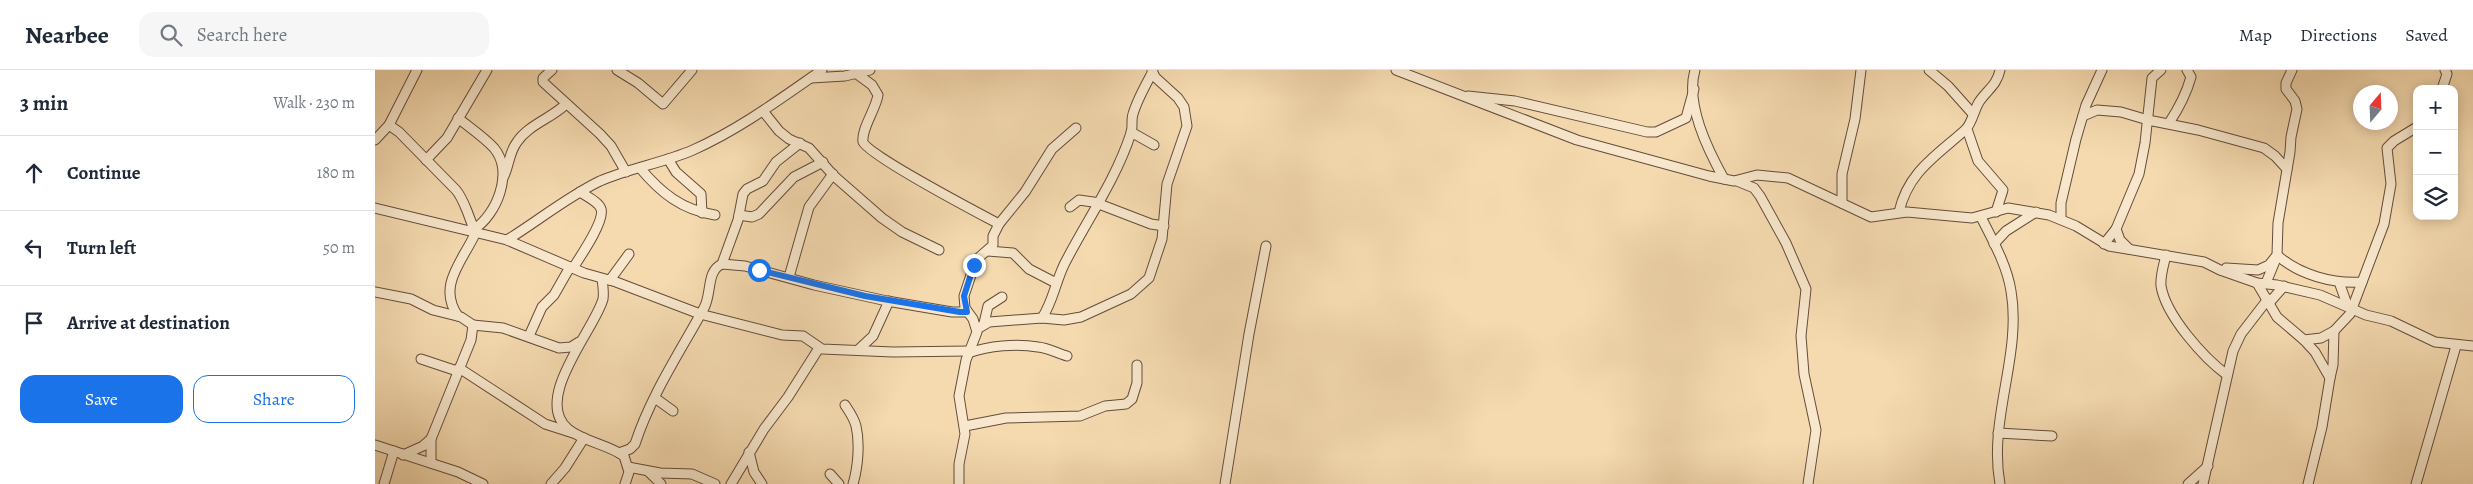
<!DOCTYPE html>
<meta charset="utf-8">
<style>
:root{--surface:#fff;--page:#f6f6f7;--text:#1f2937;--muted:#747a83;--line:#e0e1e3;--accent:#1a73e8}
body{margin:0;font-family:Alegreya,serif;background:var(--page);color:var(--text)}
.controls{position:absolute;right:15px;top:15px;display:grid;overflow:hidden;border-radius:10px;box-shadow:0 2px 12px #0003}
.controls button{width:45px;height:45px;display:grid;place-items:center;padding:0;border:0;border-bottom:1px solid var(--line);background:var(--surface);color:var(--text);font:25px sans-serif}
.compass{position:absolute;left:1978px;top:15px;width:45px;height:45px;border-radius:50%;background:var(--surface);box-shadow:0 2px 12px #0003;rotate:19deg}
.stop{position:absolute;width:15px;height:15px;margin:-11px;border:4px solid #1a73e8;border-radius:50%;background:#fff}
.stop.end{background:#1a73e8;border-color:#fff;box-shadow:0 1px 5px #0008}
.list{margin:0;padding:0;list-style:none}
h2{display:flex;justify-content:space-between;align-items:center;height:65px;margin:0;padding:0 20px;font-size:21px}
h2 small{font-size:16px;font-weight:400;color:var(--muted)}
.list li{display:grid;grid-template-columns:32px 1fr auto;gap:15px;align-items:center;box-sizing:border-box;height:75px;padding:0 20px;border-top:1px solid var(--line)}
.list b{display:block;font-size:19px;white-space:nowrap}
.list em{font-size:16px;font-style:normal;color:var(--muted)}
.actions{display:flex;gap:10px;padding:15px 20px}
.actions a{flex:1;padding:11px 0;border:1px solid var(--accent);border-radius:15px;text-align:center;font-size:18px;color:var(--accent)}
.actions .main{background:var(--accent);color:#fff}
.icon{flex:none;width:28px;height:28px;fill:none;stroke:currentColor;stroke-width:2;stroke-linecap:round;stroke-linejoin:round}
.map{position:relative;flex:none;width:2098px;height:414px;overflow:hidden}
header{display:flex;align-items:center;gap:30px;box-sizing:border-box;height:70px;padding:0 25px;background:var(--surface);border-bottom:1px solid var(--line)}
header strong{font-size:24px}
nav{display:flex;gap:28px;margin-inline-start:auto;font-size:18px}
.search{width:350px;height:45px;background:var(--page);display:flex;align-items:center;gap:12px;box-sizing:border-box;padding:0 18px;border-radius:15px;color:var(--muted);font-size:19px}
main{display:flex}
aside{flex:1;background:var(--surface)}
.map>svg:first-child{display:block}
</style>
<header>
<strong>Nearbee</strong>
<div class="search"><svg class="icon" aria-label="search" viewBox="0 0 24 24"><circle cx="10" cy="10" r="6"/><path d="M15 15l6 6"/></svg>Search here</div>
<nav><a>Map</a><a>Directions</a><a>Saved</a></nav>
</header>
<main>
<aside>
<h2>3 min<small>Walk · 230 m</small></h2>
<ul class="list">
<li><svg class="icon" aria-label="ahead" viewBox="0 0 24 24"><path d="M12 20V5M6 11l6-6 6 6"/></svg><div><b>Continue</b></div><em>180 m</em></li>
<li><svg class="icon" aria-label="left" viewBox="0 0 24 24"><path d="M17 20v-9H6M10 6l-5 5 5 5"/></svg><div><b>Turn left</b></div><em>50 m</em></li>
<li><svg class="icon" aria-label="arrive" viewBox="0 0 24 24"><path d="M6 21V4h12l-3 4 3 4H6"/></svg><div><b>Arrive at destination</b></div></li>
</ul>
<div class="actions"><a class="main">Save</a><a>Share</a></div>
</aside>
<div class="map">
<svg width="2098" height="414" viewBox="0 0 2098 414">
<rect width="100%" height="100%" fill="#f5dab0"/>
<filter id="stains"><feTurbulence type="fractalNoise" baseFrequency=".004" numOctaves="4"/><feColorMatrix values="0 0 0 0 .2 0 0 0 0 .09 0 0 0 0 .02 0 0 0 .5 -.17"/></filter>
<radialGradient id="worn" r=".72"><stop offset=".6" stop-color="#630" stop-opacity="0"/><stop offset="1" stop-color="#630" stop-opacity=".3"/></radialGradient>
<g fill="none" stroke-linecap="round" stroke-linejoin="round">
<!-- minor casing -->
<g stroke="#654c3a" stroke-width="11">
<g id="minor">
<polyline points="177,0 168,8 168,12 225,64 236,76 251,102"/>
<polyline points="242,0 263,13 288,34 317,0"/>
<polyline points="1021,0 1202,70 1334,106 1359,111 1382,105 1413,108 1496,147 1532,142 1597,148 1633,138 1674,145 1701,156 1734,176 1829,192 1845,200 1882,213 1902,215 1945,225 1991,245 2016,251 2060,272 2098,276"/>
<path d="M1320,0C1310,34 1333,80 1349,109"/>
<polyline points="1554,0 1573,16 1598,44"/>
<path d="M482,4L497,15L503,25C501,39 486,59 488,72C489,83 607,145 624,154"/>
<polyline points="436,8 470,6 495,0"/>
<polyline points="2067,19 2072,4 2070,0"/>
<polyline points="1093,26 1140,31 1272,62 1281,62 1311,48 1319,19"/>
<polyline points="388,41 404,61 414,69 434,78 459,106 507,148 527,162 564,180"/>
<polyline points="1708,46 1722,40 1746,42 1773,50 1823,60 1889,78 1900,86 1912,99"/>
<path d="M83,48C94,57 109,67 119,78C139,102 122,145 98,160"/>
<path d="M1794,53C1804,38 1811,25 1816,7L1812,0"/>
<path d="M14,55L24,62L81,120C88,128 97,153 100,164C87,192 62,216 83,246"/>
<polyline points="1592,59 1603,91 1628,120 1621,142"/>
<polyline points="756,62 779,75"/>
<polyline points="0,70 14,55 42,0"/>
<polyline points="293,89 301,102 326,124 327,143"/>
<polyline points="51,90 72,68 112,0"/>
<path d="M265,98C286,123 307,140 340,145"/>
<path d="M128,108C134,97 134,82 142,72C153,55 177,48 191,34"/>
<polyline points="1362,111 1379,118 1385,126 1411,173 1431,219 1426,266 1429,304 1441,360 1433,414"/>
<polyline points="1467,133 1467,104 1480,49 1486,0"/>
<polyline points="724,134 776,154 789,156"/>
<polyline points="695,137 704,130 725,133"/>
<polyline points="0,138 132,170 209,203 241,212 325,244 407,265 428,266 447,279 518,282 594,281"/>
<path d="M1524,142C1533,102 1561,86 1590,60C1597,54 1599,40 1604,32C1612,20 1622,15 1625,0"/>
<polyline points="364,145 377,147 384,144 419,107 448,92"/>
<path d="M1606,147C1617,169 1632,195 1636,221C1647,285 1613,349 1625,414"/>
<polyline points="1686,149 1686,133 1701,69 1711,35 1727,0"/>
<polyline points="1741,159 1745,170 1754,179"/>
<path d="M132,170C163,151 192,127 225,111C255,98 288,93 318,80C365,59 405,29 447,0"/>
<polyline points="1619,174 1631,161 1661,142"/>
<polyline points="1729,174 1741,159 1764,104 1770,73 1777,8 1786,0"/>
<polyline points="613,181 638,183 654,199 681,213"/>
<path d="M1791,185C1789,194 1785,206 1786,216C1791,246 1829,288 1852,305"/>
<path d="M1902,185C1924,205 1958,214 1987,212"/>
<polyline points="347,194 363,150 368,124 372,119 388,111 401,92 425,73"/>
<path d="M198,198C205,187 230,151 226,139C224,132 211,126 205,122"/>
<polyline points="1851,198 1883,200 1894,195 1902,185 1903,153 1915,82 1916,67 1922,39 1920,31 1911,19 1911,13 1917,0"/>
<polyline points="414,207 434,137 458,104"/>
<path d="M227,209C228,216 229,223 228,229C220,259 157,329 193,359C209,372 232,374 249,386L254,402L250,414"/>
<polyline points="235,210 254,184"/>
<polyline points="1964,212 1973,237"/>
<polyline points="1882,213 1902,247 1929,270 1946,268 1959,261 1975,244 2009,154 2016,114 2012,78 2019,71 2042,57"/>
<polyline points="1891,213 1900,191"/>
<polyline points="0,222 36,229 58,240 86,247 98,255 96,270 56,369 56,393"/>
<polyline points="1894,233 1909,216"/>
<path d="M667,248C679,230 681,208 692,189C714,147 741,109 756,63C758,57 756,50 758,44C762,30 770,16 777,3"/>
<polyline points="609,253 613,236 627,227"/>
<polyline points="98,255 128,258 184,278 196,277 204,272"/>
<polyline points="602,259 614,252 667,248 689,250 706,247 756,224 774,208 787,169 792,114 812,56 809,37 803,28 780,7 777,0"/>
<polyline points="154,266 167,237 179,225 195,197"/>
<polyline points="1929,270 1940,282 1955,308 1947,357 1933,414"/>
<polyline points="483,280 498,266 514,231"/>
<path d="M593,283C614,276 641,273 663,277C673,278 682,283 692,286"/>
<polyline points="46,289 82,301"/>
<polyline points="84,298 170,354 198,363"/>
<polyline points="1955,308 1958,295 1959,261"/>
<polyline points="280,328 298,341"/>
<path d="M470,335C474,341 479,348 481,356C485,373 483,397 478,414"/>
<polyline points="590,356 631,348 705,346 730,336 751,334 757,329 762,313 762,295"/>
<polyline points="1623,363 1677,366"/>
<polyline points="0,375 83,402 108,414"/>
<polyline points="374,382 379,402 387,414"/>
<path d="M244,383L255,379L260,374C276,325 305,282 329,238C337,224 331,201 347,194L370,196L439,215L512,231L577,242H592"/>
<polyline points="28,385 48,376 56,369"/>
<polyline points="253,397 285,403 317,404 340,414"/>
<polyline points="274,402 286,414"/>
<polyline points="455,404 464,414"/>
<polyline points="9,414 19,381"/>
<polyline points="176,414 190,398 209,368"/>
<polyline points="356,414 389,359 413,327 444,278"/>
<polyline points="584,414 584,394 590,364 584,326 591,290 602,262 598,249 590,238 589,226 601,190 618,175 618,166 624,154 650,122 677,79 701,58"/>
<polyline points="850,414 874,264 891,176"/>
<polyline points="1813,414 1833,396"/>
<polyline points="1828,414 1858,281 1866,264 1893,229"/>
<polyline points="2041,414 2081,276"/>
</g>
</g>
<!-- minor -->
<use href="#minor" stroke="#f8e7cc" stroke-width="9"/>
</g>
<g fill="none" stroke-linecap="round" stroke-linejoin="round">
<!-- route -->
<polyline stroke="#1a73e8" stroke-width="6" points="384,200 490,226 585,242 592,242 589,226 599,195"/>
</g>
<rect width="100%" height="100%" filter="url(#stains)"/>
<rect width="100%" height="100%" fill="url(#worn)"/>
</svg>
<div class="controls">
<button>+</button>
<button>−</button>
<button><svg class="icon" aria-label="layers" viewBox="0 0 24 24"><path d="M12 4l9 5-9 5-9-5zM3 14l9 5 9-5"/></svg></button>
</div>
<svg class="compass" viewBox="-18 -18 36 36"><path d="M0-13l5 13h-10z" fill="#e53935"/><path d="M0 13l5-13h-10z" fill="#747a83"/></svg>
<div class="stop" style="left:384px;top:200px"></div>
<div class="stop end" style="left:599px;top:195px"></div>
</div>
</main>
